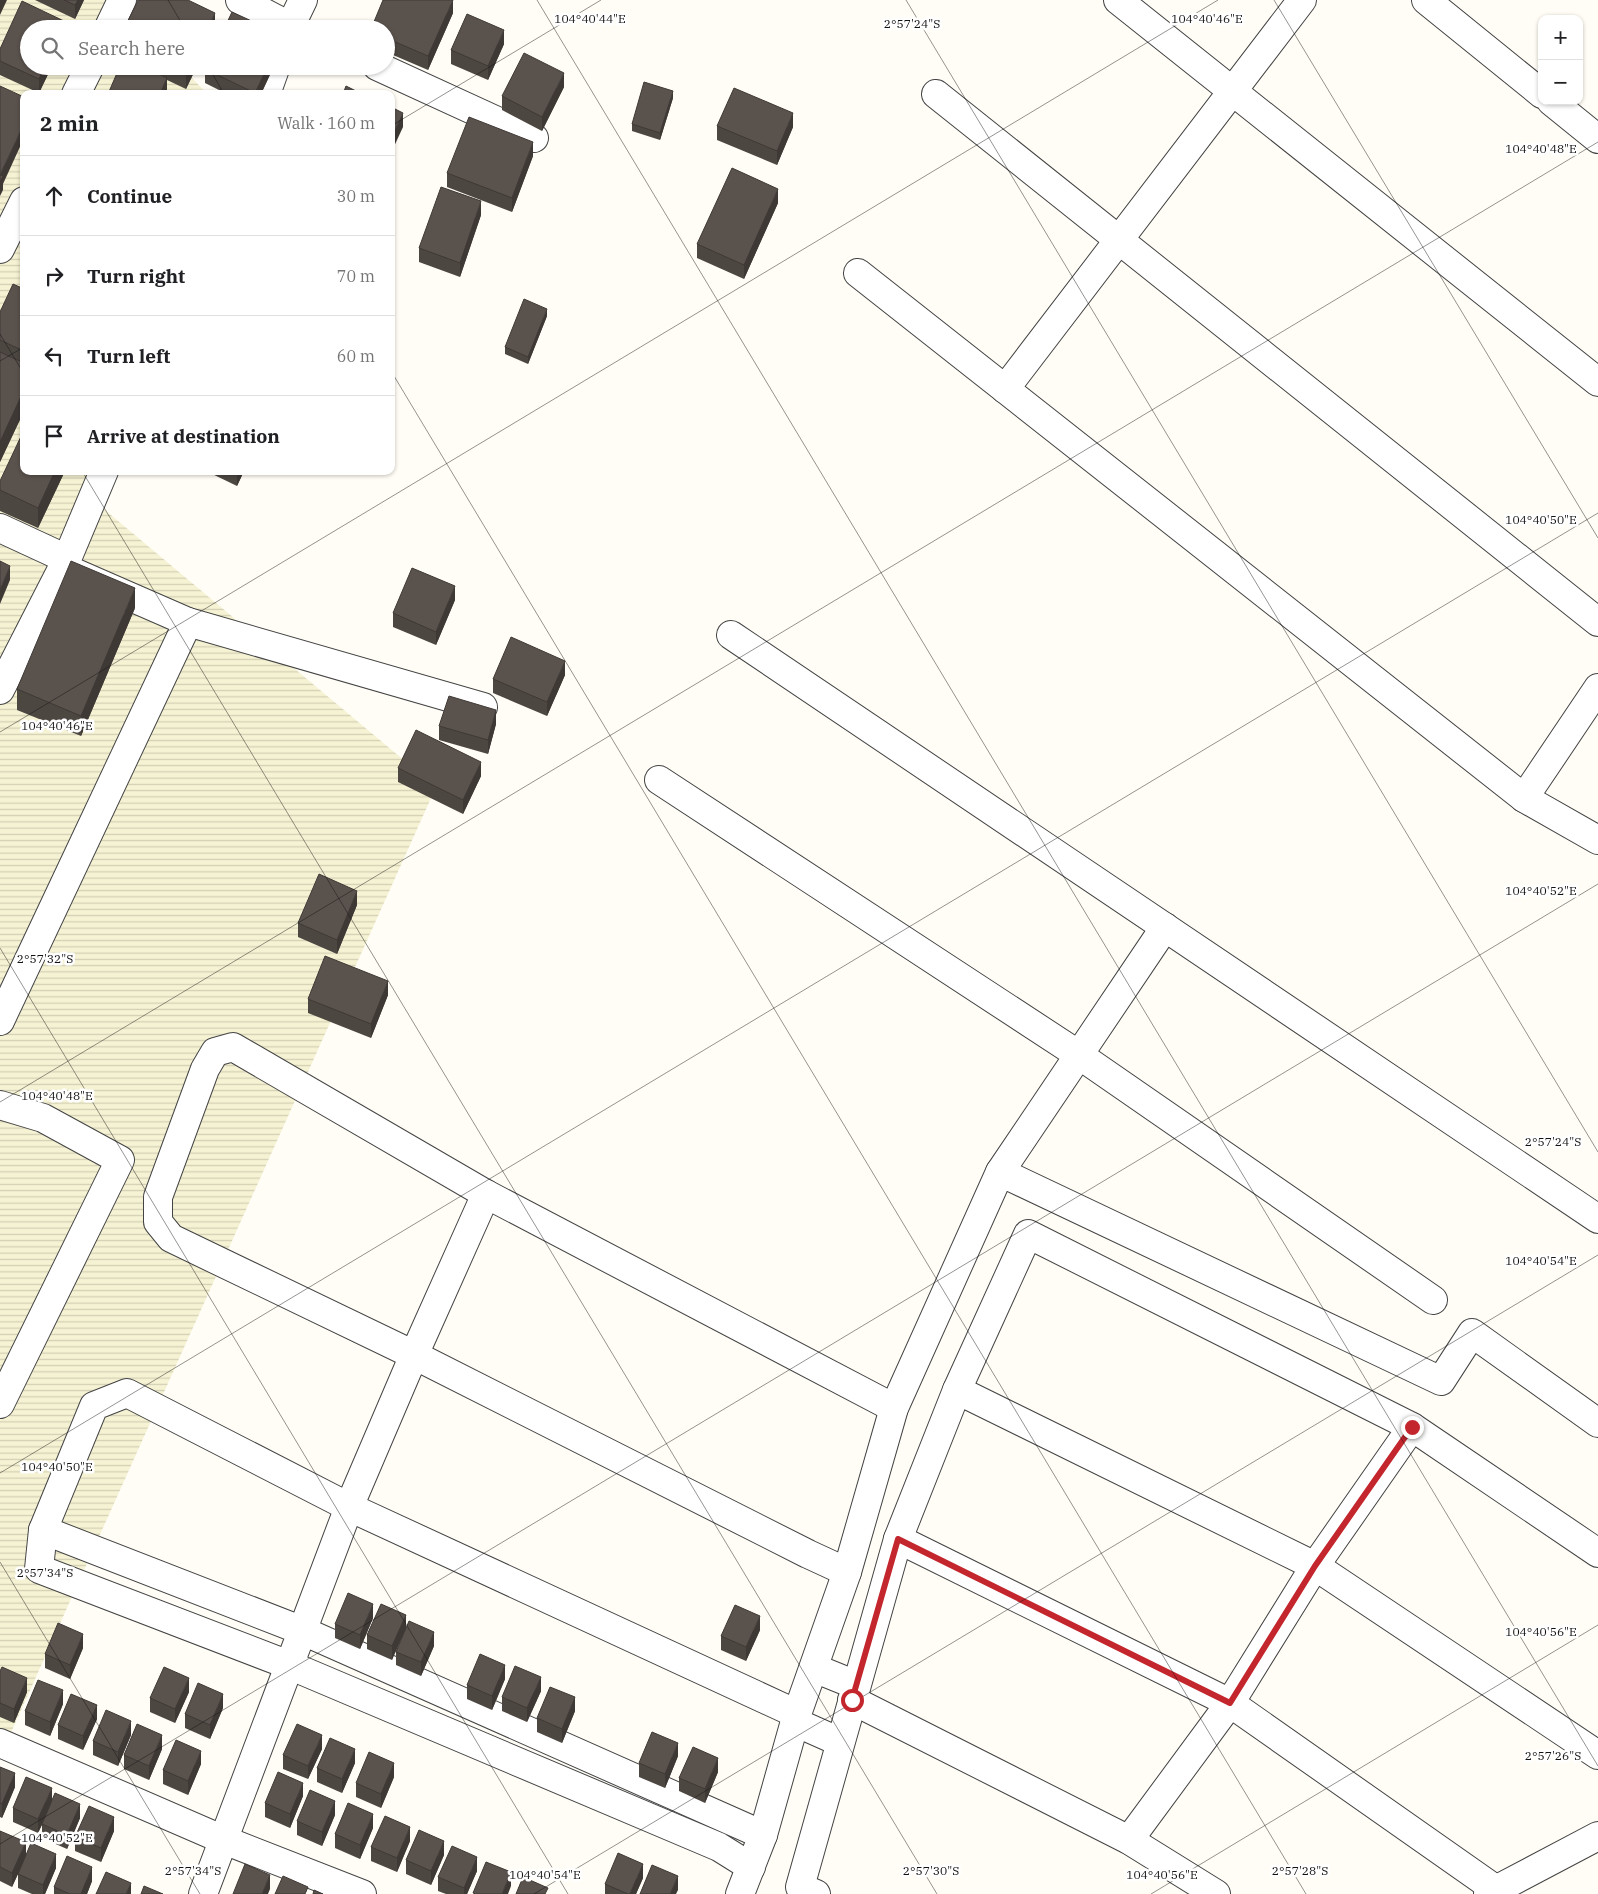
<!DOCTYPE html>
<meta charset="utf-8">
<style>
:root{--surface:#fff;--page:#f2f2f2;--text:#202124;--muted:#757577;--line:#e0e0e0}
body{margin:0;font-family:"IBM Plex Serif",serif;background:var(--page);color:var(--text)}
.controls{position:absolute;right:15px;top:15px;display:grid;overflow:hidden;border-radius:10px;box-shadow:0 1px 4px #0004}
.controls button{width:45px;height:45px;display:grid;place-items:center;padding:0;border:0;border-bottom:1px solid var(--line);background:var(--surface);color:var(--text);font:25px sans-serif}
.stop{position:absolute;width:15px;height:15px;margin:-11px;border:4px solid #c4262e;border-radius:50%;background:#fff}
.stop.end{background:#c4262e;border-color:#fff;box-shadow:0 1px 5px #0008}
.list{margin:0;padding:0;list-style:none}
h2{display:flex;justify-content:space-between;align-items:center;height:65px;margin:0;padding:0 20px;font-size:21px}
h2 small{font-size:16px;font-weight:400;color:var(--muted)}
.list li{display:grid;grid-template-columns:32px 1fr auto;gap:15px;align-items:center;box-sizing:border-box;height:80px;padding:0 20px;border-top:1px solid var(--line)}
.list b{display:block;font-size:19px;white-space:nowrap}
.list em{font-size:16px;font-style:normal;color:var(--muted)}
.icon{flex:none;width:28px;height:28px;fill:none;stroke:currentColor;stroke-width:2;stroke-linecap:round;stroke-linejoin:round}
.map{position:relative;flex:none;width:1598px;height:1894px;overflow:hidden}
.search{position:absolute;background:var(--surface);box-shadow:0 1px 4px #0004;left:20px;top:20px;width:375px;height:55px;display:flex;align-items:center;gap:12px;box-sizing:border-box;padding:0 18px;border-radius:28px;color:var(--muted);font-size:19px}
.panel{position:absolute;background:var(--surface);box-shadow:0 1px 4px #0004;left:20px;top:90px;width:375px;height:385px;border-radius:10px}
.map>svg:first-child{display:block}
</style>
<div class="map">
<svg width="1598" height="1894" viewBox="0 0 1598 1894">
<defs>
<pattern id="farmland-rules" width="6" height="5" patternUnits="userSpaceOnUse" patternTransform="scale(1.25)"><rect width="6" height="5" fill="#f6f3d4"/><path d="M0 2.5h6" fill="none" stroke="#d2cfb5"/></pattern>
</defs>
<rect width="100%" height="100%" fill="#fffdf5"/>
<!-- farmland -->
<polygon fill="url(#farmland-rules)" points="0,0 117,0 145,29 29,29 29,66 181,66 207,94 24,94 24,471 104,471 93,500 436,787 0,1757"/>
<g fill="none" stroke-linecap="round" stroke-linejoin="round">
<!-- minor casing -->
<g stroke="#444" stroke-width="30">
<g id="minor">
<polyline points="240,0 295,29"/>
<polyline points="1118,0 1598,382"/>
<polyline points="1426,0 1542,94"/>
<polyline points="108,29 122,0"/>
<polyline points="289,29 303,0"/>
<polyline points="377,66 534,138"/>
<polyline points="76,94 90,66"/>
<polyline points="266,94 276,66"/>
<polyline points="936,94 1598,622"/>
<polyline points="1551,101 1598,139"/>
<polyline points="0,249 24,201"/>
<polyline points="858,273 1524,798 1598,840"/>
<polyline points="1005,389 1302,0"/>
<polyline points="0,528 67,559"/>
<polyline points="62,567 188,622 483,707"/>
<polyline points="731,635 1598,1219"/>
<polyline points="0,690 67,559 104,471"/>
<polyline points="659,780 1079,1055 1433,1300"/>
<polyline points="1524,798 1598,688"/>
<polyline points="0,1021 188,622"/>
<polyline points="0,1105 43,1118 120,1160 0,1404"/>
<polyline points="1000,1172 1165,927"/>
<polyline points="957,1390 1315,1566 1598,1755"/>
<polyline points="43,1530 303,1631 763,1835"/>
<polyline points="898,1539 1230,1703 1495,1889"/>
<polyline points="847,1572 808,1554 414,1355 171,1238 158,1222 158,1197 205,1069 215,1052 233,1047 486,1194 894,1408"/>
<polyline points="814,1668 856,1685"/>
<polyline points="852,1700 1129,1840 1216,1894"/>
<polyline points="795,1722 840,1742"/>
<polyline points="0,1743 224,1840 362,1894"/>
<polyline points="1129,1840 1230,1703 1315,1566 1412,1427"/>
<polyline points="751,1867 719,1847 289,1665 39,1569 43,1530 94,1406 127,1393 349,1507 797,1714"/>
<polyline points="203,1894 349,1507 414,1355 486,1194"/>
<polyline points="740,1894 763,1835 797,1714 847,1572 894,1408 1000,1172 1441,1381 1472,1333 1598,1423"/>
<polyline points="816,1894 800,1887 898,1539 957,1390 1028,1234 1412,1427 1598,1553"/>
<polyline points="1488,1894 1598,1836"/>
</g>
</g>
<!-- minor -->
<use href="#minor" stroke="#fff" stroke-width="28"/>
</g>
<!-- wall -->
<g fill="#4d4742">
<polygon points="35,0 84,0 75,19"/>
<polygon points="453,13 428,70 386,52 386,29"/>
<polygon points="66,29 29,66 52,66 39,93 0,75 0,49"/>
<polygon points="504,44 488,80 451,64 451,50"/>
<polygon points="120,66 197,66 186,89 167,80 167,92"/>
<polygon points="206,66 274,66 261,94 227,94 205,83 205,69"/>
<polygon points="564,87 542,131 502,110 502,96"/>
<polygon points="673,98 660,140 632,131 632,124"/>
<polygon points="717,126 793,127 777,165 717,140"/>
<polygon points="533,156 512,212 447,187 447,173"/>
<polygon points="778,203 744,279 697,258 697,244"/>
<polygon points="481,215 460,277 419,262 419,248"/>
<polygon points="24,266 24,286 22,285 22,271"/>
<polygon points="24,289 24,411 0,462 0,312"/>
<polygon points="547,316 528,364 505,354 505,347"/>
<polygon points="65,471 38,528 0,511 0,481"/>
<polygon points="206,471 244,471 237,486"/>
<polygon points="455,600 436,645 393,627 393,613"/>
<polygon points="135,608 81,736 17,710 17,689"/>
<polygon points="565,675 547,716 493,693 493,679"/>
<polygon points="496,724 488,754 439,740 439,726"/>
<polygon points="398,768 481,776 463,814 398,782"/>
<polygon points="357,905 337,954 298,937 298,923"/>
<polygon points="388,995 371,1038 308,1013 308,999"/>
<polygon points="406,1615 392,1660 367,1649 367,1635"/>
<polygon points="373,1618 360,1649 335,1638 335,1624"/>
<polygon points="760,1630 746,1661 721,1650 721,1636"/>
<polygon points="434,1646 421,1676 396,1665 396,1652"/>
<polygon points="83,1648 70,1679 45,1668 45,1654"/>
<polygon points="0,1671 27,1692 14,1723 0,1717"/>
<polygon points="505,1679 492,1710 467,1699 467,1685"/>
<polygon points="541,1691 527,1722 502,1711 502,1697"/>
<polygon points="189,1692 175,1723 150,1712 150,1698"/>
<polygon points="63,1704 50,1736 25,1725 25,1711"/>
<polygon points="223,1708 210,1739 185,1728 185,1714"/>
<polygon points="575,1711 562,1743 537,1732 537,1718"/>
<polygon points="97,1719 83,1750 58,1739 58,1725"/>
<polygon points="131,1735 118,1766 93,1755 93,1741"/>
<polygon points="162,1749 149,1780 124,1769 124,1755"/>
<polygon points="322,1749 308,1779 283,1769 283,1755"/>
<polygon points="678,1756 665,1788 639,1777 639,1763"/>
<polygon points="355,1763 342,1793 317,1782 317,1768"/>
<polygon points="201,1764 188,1795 163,1784 163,1770"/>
<polygon points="0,1767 15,1787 2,1818 0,1817"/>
<polygon points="718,1772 705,1803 679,1791 679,1778"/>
<polygon points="394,1777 381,1808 356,1797 356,1783"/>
<polygon points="303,1796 290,1828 265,1817 265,1803"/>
<polygon points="52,1801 80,1818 67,1849 42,1838 42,1825 38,1833 13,1822 13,1808"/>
<polygon points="335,1815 322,1846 297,1835 297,1821"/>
<polygon points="373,1828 360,1859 335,1848 335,1834"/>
<polygon points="0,1831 26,1855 56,1868 45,1894 32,1894 18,1888 18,1874 12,1887 0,1881"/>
<polygon points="114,1831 101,1862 75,1851 75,1837"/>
<polygon points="410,1841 397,1872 371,1861 371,1847"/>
<polygon points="444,1855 431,1885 406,1874 406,1860"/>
<polygon points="477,1871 467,1894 446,1894 438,1891 438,1877"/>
<polygon points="643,1878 636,1894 605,1894 605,1884"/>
<polygon points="92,1881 87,1894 54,1894 54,1887"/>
</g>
<!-- shaded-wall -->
<g fill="#3f3936">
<polygon points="0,0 7,0 0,15"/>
<polygon points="78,0 84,0 75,19 75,5"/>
<polygon points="453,0 453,13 428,70 428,56"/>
<polygon points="215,13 215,27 214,29 208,29"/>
<polygon points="66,22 66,29 63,29"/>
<polygon points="504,30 504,44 488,80 488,66"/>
<polygon points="45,66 52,66 39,93 39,79"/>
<polygon points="190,66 197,66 186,89 186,75"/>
<polygon points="268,66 274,66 261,94 255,94"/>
<polygon points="564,73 564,87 542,131 542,117"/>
<polygon points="167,78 167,92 166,94 160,94"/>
<polygon points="673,91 673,98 660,140 660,133"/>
<polygon points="403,113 403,127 391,153 391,139"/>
<polygon points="793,113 793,127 777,165 777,151"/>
<polygon points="24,124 24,138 3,184 3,190 0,196 0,175"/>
<polygon points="533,142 533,156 512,212 512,198"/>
<polygon points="778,189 778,203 744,279 744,265"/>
<polygon points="481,201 481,215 460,277 460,263"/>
<polygon points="547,309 547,316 528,364 528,357"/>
<polygon points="24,390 24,411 0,462 0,442"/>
<polygon points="55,471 65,471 38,528 38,508"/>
<polygon points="237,471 244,471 237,486"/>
<polygon points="10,566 10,580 0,604 0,590"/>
<polygon points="455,586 455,600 436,645 436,632"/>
<polygon points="135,588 135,608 81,736 81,716"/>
<polygon points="565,661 565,675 547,716 547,702"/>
<polygon points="496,710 496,724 488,754 488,740"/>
<polygon points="481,762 481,776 463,814 463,800"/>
<polygon points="357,891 357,905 337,954 337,940"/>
<polygon points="388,981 388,995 371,1038 371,1024"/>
<polygon points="373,1604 373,1618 360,1649 360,1635"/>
<polygon points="406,1615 406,1629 392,1660 392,1646"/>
<polygon points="760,1616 760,1630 746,1661 746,1647"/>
<polygon points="434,1632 434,1646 421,1676 421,1662"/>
<polygon points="83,1634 83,1648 70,1679 70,1665"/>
<polygon points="505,1665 505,1679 492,1710 492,1696"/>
<polygon points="541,1677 541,1691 527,1722 527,1708"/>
<polygon points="27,1678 27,1692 14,1723 14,1709"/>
<polygon points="189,1678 189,1692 175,1723 175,1709"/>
<polygon points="63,1690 63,1704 50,1736 50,1722"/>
<polygon points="223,1694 223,1708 210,1739 210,1725"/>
<polygon points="575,1697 575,1711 562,1743 562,1729"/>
<polygon points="97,1705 97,1719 83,1750 83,1736"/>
<polygon points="131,1721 131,1735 118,1766 118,1752"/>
<polygon points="162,1735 162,1749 149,1780 149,1766"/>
<polygon points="322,1735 322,1749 308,1779 308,1766"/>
<polygon points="678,1743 678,1756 665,1788 665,1774"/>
<polygon points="355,1749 355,1763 342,1793 342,1779"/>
<polygon points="201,1751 201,1764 188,1795 188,1781"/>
<polygon points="718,1758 718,1772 705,1803 705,1789"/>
<polygon points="394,1763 394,1777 381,1808 381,1794"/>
<polygon points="15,1773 15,1787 2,1818 2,1804"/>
<polygon points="303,1783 303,1796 290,1828 290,1814"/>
<polygon points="52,1788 52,1802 38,1833 38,1819"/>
<polygon points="335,1801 335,1815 322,1846 322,1832"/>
<polygon points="80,1804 80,1818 67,1849 67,1835"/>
<polygon points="373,1814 373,1828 360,1859 360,1845"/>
<polygon points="114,1817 114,1831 101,1862 101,1848"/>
<polygon points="410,1827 410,1841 397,1872 397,1858"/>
<polygon points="444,1841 444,1855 431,1885 431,1871"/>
<polygon points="26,1842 26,1856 12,1887 12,1873"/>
<polygon points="56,1854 56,1868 45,1894 43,1894 43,1885"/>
<polygon points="477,1857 477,1871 467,1894 464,1894 464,1888"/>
<polygon points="643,1864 643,1878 636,1894 630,1894"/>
<polygon points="92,1867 92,1881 87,1894 81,1894"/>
<polygon points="511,1872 511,1886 508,1894 502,1894"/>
<polygon points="270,1875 270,1889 268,1894 262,1894"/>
<polygon points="678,1876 678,1890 676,1894 670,1894"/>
<polygon points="131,1883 131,1894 126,1894"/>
</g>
<!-- building -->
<g fill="#5a524d" stroke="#3f3936">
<polygon points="64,0 78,0 75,5"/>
<polygon points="138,0 188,0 215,13 208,29 124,29"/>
<polygon points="383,0 453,0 428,56 386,38 386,29 371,29"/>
<polygon points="22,1 66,22 63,29 29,29 29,66 45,66 39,79 0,61 0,49"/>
<polygon points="232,12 269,29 224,29"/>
<polygon points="467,14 504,30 488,66 451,50"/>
<polygon points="524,53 564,73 542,117 502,96"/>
<polygon points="120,66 143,66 167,78 160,94 108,94"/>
<polygon points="168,66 190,66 186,75"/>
<polygon points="206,66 268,66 255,93 205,69"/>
<polygon points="644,82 673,91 660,133 632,124"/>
<polygon points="0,86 24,97 24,124 0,175 3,176 0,182"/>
<polygon points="346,86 362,94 343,94"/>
<polygon points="734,88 793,113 777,151 717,126"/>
<polygon points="195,91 201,94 194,94"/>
<polygon points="391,107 403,113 391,139"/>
<polygon points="469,117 533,142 512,198 447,173"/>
<polygon points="732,168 778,189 744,265 697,244"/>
<polygon points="441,187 481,201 460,263 419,248"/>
<polygon points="13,284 24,289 24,351 0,340 0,312"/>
<polygon points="524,299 547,309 528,357 505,347"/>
<polygon points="0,352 24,363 24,390 0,442"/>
<polygon points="24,430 24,471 55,471 38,508 0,490 0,481"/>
<polygon points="0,561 10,566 0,590"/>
<polygon points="71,561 135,588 81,716 17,689"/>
<polygon points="412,568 455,586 436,632 393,613"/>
<polygon points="511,637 565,661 547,702 493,679"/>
<polygon points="449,696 496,710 488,740 439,726"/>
<polygon points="416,730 481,762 463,800 398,768"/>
<polygon points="319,874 357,891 337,940 298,923"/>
<polygon points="325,956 388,981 371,1024 308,999"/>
<polygon points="348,1593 373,1604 360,1635 335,1624"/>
<polygon points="381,1604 406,1615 392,1646 367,1635"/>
<polygon points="735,1605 760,1616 746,1647 721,1636"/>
<polygon points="409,1621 434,1632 421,1662 396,1652"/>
<polygon points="58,1623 83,1634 70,1665 45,1654"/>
<polygon points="480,1654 505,1665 492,1696 467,1685"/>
<polygon points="515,1666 541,1677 527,1708 502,1697"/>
<polygon points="2,1667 27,1678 14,1709 0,1703 0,1671"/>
<polygon points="164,1667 189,1678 175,1709 150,1698"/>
<polygon points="38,1680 63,1690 50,1722 25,1711"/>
<polygon points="198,1683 223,1694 210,1725 185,1714"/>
<polygon points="550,1687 575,1697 562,1729 537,1718"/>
<polygon points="71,1694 97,1705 83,1736 58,1725"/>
<polygon points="106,1710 131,1721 118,1752 93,1741"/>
<polygon points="137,1724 162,1735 149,1766 124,1755"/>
<polygon points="297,1724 322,1735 308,1766 283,1755"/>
<polygon points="652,1732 678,1743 665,1774 639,1763"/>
<polygon points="330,1738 355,1749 342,1779 317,1768"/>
<polygon points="176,1740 201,1751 188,1781 163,1770"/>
<polygon points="693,1747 718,1758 705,1789 679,1778"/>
<polygon points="369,1752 394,1763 381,1794 356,1783"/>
<polygon points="0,1767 15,1773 2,1804 0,1803"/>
<polygon points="278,1772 303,1783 290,1814 265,1803"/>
<polygon points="26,1777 52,1788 38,1819 13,1808"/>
<polygon points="310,1790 335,1801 322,1832 297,1821"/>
<polygon points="55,1793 80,1804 67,1835 42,1824"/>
<polygon points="348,1803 373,1814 360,1845 335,1834"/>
<polygon points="89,1806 114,1817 101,1848 75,1837"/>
<polygon points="385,1816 410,1827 397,1858 371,1847"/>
<polygon points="419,1830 444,1841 431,1871 406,1860"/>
<polygon points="0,1831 26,1842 12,1873 0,1867"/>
<polygon points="31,1843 56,1854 43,1885 18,1874"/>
<polygon points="452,1846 477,1857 464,1888 438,1877"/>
<polygon points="618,1853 643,1864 630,1894 628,1894 605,1884"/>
<polygon points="67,1856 92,1867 81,1894 70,1894 54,1887"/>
<polygon points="486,1862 511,1872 502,1894 476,1894 473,1893"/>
<polygon points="245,1864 270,1875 262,1894 233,1894"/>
<polygon points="652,1865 678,1876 670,1894 640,1894"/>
<polygon points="106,1872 131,1883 126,1894 96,1894"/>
<polygon points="283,1876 308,1887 305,1894 275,1894"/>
<polygon points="523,1877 548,1888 545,1894 516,1894"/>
<polygon points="144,1886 163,1894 141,1894"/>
<polygon points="314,1890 323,1894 313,1894"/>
</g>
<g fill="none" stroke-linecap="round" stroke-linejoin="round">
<!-- route -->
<polyline stroke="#c4262e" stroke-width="6" points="852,1700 898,1539 1230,1703 1315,1566 1412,1427"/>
</g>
<!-- ticks -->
<path fill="none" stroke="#111" stroke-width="1" stroke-opacity="0.45" d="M168,0L185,29M537,0L1598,1766M906,0L1598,1152M1274,0L1598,538M208,66L224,94M391,126L601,0M0,334L24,374M0,361L24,347M391,371L1306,1894M82,471L937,1894M0,732L1218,0M0,948L568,1894M0,1102L1598,142M0,1473L1598,513M0,1562L200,1894M0,1844L1598,884M534,1894L1598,1255M1151,1894L1598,1625"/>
<g font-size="12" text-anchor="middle" fill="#111" stroke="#fff" stroke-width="5" stroke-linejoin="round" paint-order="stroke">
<text x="590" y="23">104°40'44"E</text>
<text x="1207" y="23">104°40'46"E</text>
<text x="912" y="28">2°57'24"S</text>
<text x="1541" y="153">104°40'48"E</text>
<text x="1541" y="524">104°40'50"E</text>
<text x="57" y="730">104°40'46"E</text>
<text x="1541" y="895">104°40'52"E</text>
<text x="45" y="963">2°57'32"S</text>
<text x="57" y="1100">104°40'48"E</text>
<text x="1553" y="1146">2°57'24"S</text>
<text x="1541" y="1265">104°40'54"E</text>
<text x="57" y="1471">104°40'50"E</text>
<text x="45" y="1577">2°57'34"S</text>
<text x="1541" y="1636">104°40'56"E</text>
<text x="1553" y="1760">2°57'26"S</text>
<text x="57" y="1842">104°40'52"E</text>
<text x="193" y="1875">2°57'34"S</text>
<text x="931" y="1875">2°57'30"S</text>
<text x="1300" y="1875">2°57'28"S</text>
<text x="545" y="1879">104°40'54"E</text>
<text x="1162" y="1879">104°40'56"E</text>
</g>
</svg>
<div class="controls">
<button>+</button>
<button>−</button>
</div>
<div class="stop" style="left:852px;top:1700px"></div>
<div class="stop end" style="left:1412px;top:1427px"></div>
<div class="search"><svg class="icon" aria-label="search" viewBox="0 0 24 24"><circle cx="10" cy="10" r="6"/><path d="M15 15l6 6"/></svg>Search here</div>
<section class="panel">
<h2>2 min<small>Walk · 160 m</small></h2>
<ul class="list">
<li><svg class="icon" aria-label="ahead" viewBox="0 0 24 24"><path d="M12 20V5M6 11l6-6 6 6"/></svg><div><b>Continue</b></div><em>30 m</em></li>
<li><svg class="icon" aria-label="right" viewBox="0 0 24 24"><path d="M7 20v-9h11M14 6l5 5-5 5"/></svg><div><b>Turn right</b></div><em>70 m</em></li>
<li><svg class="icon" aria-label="left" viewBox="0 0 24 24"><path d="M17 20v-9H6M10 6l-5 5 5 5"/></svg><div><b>Turn left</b></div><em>60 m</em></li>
<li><svg class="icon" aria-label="arrive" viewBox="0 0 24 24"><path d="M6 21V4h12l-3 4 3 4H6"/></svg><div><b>Arrive at destination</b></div></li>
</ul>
</section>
</div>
